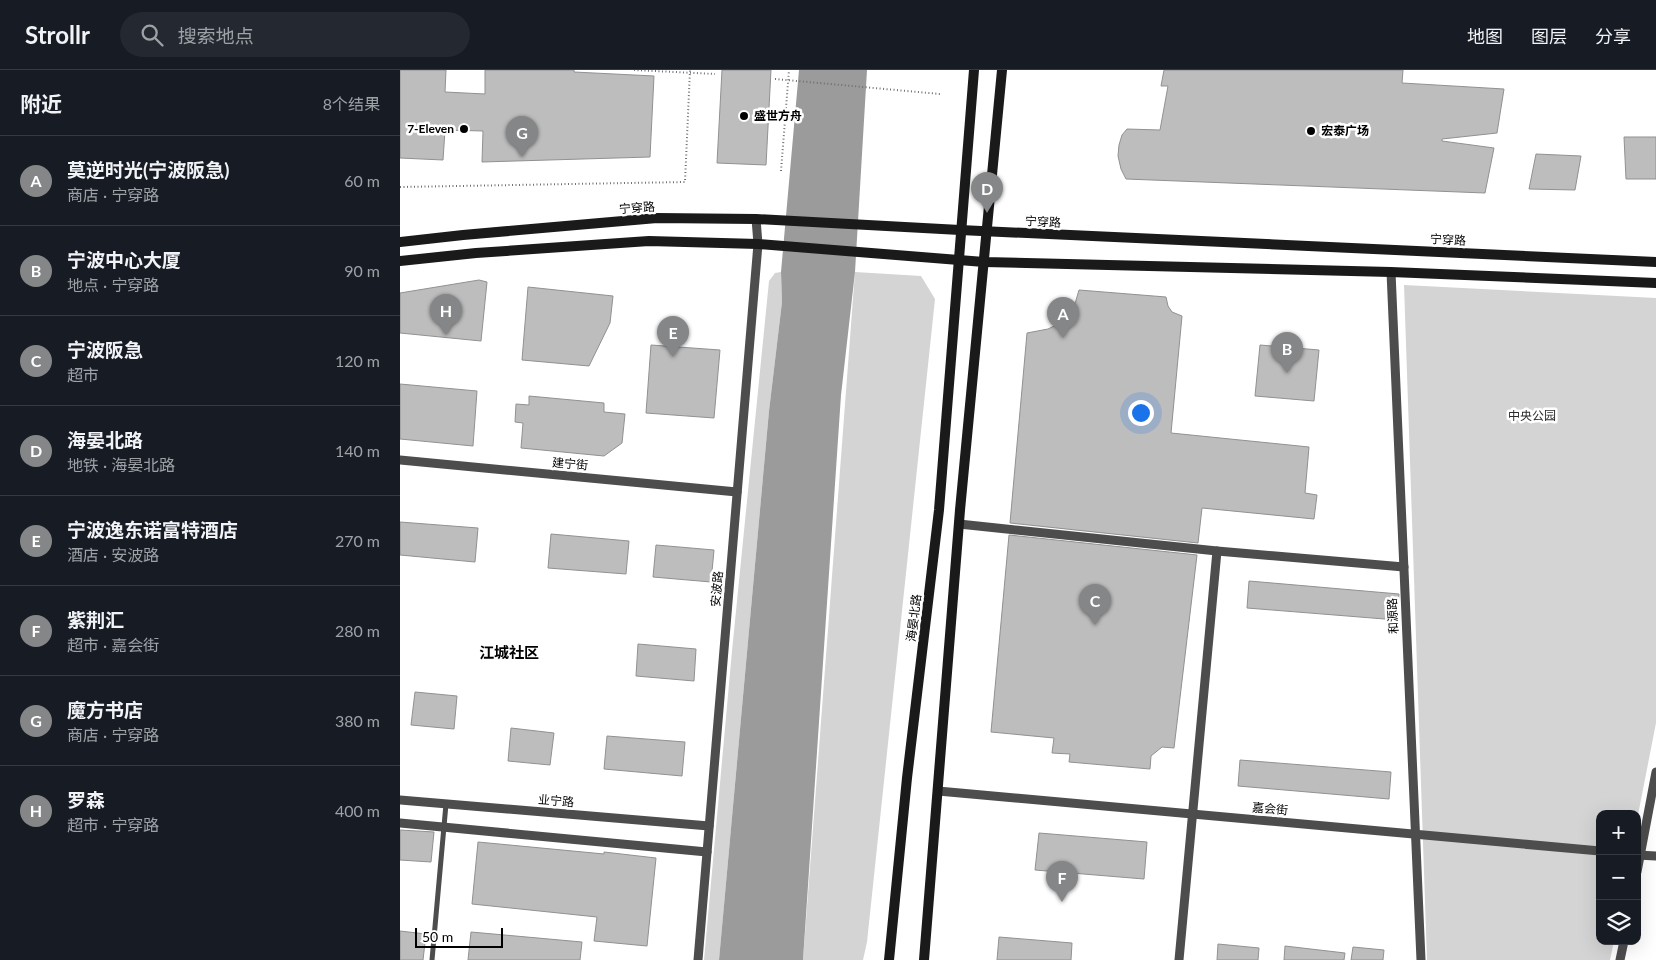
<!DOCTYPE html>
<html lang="zh">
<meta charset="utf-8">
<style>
:root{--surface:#171b24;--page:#242831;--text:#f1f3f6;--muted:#9ea1a6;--line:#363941;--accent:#858687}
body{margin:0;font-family:Lato,"Noto Sans SC",sans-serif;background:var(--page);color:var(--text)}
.controls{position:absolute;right:15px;bottom:15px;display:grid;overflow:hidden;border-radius:10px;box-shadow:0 5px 20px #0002}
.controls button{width:45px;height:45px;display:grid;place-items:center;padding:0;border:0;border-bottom:1px solid var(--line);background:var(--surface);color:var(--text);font:25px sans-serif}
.scale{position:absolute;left:15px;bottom:12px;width:88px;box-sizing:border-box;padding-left:5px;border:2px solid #000;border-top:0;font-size:14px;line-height:18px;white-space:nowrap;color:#000;-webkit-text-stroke:4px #fff;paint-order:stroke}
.you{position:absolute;left:740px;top:342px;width:18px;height:18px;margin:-12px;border:4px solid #fff;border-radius:50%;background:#1a73e8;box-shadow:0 0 0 8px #1a73e833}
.badge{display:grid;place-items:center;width:32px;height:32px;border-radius:50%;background:var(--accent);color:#fff;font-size:16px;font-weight:700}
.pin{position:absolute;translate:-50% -41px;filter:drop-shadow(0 1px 2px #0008)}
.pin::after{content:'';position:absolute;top:26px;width:18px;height:15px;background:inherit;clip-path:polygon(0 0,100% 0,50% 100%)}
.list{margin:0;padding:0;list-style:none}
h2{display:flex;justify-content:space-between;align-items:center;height:65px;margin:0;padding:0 20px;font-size:21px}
h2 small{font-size:16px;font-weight:400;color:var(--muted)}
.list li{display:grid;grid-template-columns:32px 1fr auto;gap:15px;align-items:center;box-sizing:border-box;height:90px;padding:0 20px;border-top:1px solid var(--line)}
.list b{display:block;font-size:19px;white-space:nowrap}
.list p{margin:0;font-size:16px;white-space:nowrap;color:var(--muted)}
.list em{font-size:16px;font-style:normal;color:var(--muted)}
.icon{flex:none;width:28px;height:28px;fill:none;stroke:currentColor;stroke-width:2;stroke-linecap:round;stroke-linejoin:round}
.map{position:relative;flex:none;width:1256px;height:890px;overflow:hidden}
header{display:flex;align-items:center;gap:30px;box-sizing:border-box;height:70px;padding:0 25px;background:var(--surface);border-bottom:1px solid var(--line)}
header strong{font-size:24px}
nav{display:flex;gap:28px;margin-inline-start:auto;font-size:18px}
.search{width:350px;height:45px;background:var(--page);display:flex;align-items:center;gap:12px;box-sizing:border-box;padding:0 18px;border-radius:28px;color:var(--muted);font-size:19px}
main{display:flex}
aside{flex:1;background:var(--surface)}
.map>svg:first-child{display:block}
</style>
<header>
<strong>Strollr</strong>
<div class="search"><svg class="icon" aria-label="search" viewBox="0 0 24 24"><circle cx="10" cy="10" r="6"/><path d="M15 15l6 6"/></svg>搜索地点</div>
<nav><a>地图</a><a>图层</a><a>分享</a></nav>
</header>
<main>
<aside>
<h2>附近<small>8个结果</small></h2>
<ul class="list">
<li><span class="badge">A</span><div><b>莫逆时光(宁波阪急)</b><p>商店 · 宁穿路</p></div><em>60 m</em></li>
<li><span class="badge">B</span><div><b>宁波中心大厦</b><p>地点 · 宁穿路</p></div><em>90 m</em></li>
<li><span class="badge">C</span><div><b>宁波阪急</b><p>超市</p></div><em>120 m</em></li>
<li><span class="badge">D</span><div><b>海晏北路</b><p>地铁 · 海晏北路</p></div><em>140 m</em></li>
<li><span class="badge">E</span><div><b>宁波逸东诺富特酒店</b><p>酒店 · 安波路</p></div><em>270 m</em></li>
<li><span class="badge">F</span><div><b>紫荆汇</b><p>超市 · 嘉会街</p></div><em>280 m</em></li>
<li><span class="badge">G</span><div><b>魔方书店</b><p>商店 · 宁穿路</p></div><em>380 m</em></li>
<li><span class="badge">H</span><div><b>罗森</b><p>超市 · 宁穿路</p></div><em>400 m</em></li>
</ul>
</aside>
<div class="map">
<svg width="1256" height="890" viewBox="0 0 1256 890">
<rect width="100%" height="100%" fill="#fff"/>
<!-- green -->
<g fill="#d4d4d4">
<polygon points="381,202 382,232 369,341 319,890 304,890 332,581 369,211 375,203"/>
<polygon points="455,202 521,206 535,229 467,872 463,890 403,890"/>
<polygon points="1004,215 1256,228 1256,653 1237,750 1237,744 1200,744 1200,871 1214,871 1210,890 1027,890"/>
</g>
<!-- water -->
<polygon fill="#9b9b9b" points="399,0 467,0 455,202 441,325 403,890 319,890 369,341 382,232 381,202"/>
<!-- building -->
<g fill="#bdbdbd" stroke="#919191">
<polygon points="0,0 46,0 45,22 85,24 85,0 174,0 174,2 254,6 250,87 82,92 83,61 45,60 43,90 0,88"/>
<polygon points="322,0 371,0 366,95 317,93"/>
<polygon points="764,0 1003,0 1002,13 1104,19 1097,63 1042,69 1042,71 1094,78 1085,123 726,109 721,99 718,86 719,75 722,65 727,59 760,60 768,16 761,16"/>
<polygon points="1224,67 1256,67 1256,109 1226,109"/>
<polygon points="1136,84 1181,86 1175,120 1129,119"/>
<polygon points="79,210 87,212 81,271 0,263 0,223"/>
<polygon points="128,217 213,226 210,253 189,296 122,290"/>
<polygon points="679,220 766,227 768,236 772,242 782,246 771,363 909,377 905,423 917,425 914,449 802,438 798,473 610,453 627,263 648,259 658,254 668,246 674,237"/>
<polygon points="251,275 320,280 314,348 246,343"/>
<polygon points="860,275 919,280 914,331 855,326"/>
<polygon points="0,314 77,321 73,376 0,369"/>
<polygon points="129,326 204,333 204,342 225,344 222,373 204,386 121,378 123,353 115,352 116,334 129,335"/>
<polygon points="0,452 78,458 75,492 0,485"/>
<polygon points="151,464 229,471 226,504 148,498"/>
<polygon points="609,465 797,485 774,678 762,677 751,686 750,699 669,692 670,684 652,683 654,668 591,662"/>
<polygon points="256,475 314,480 311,512 253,507"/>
<polygon points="849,511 999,524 997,550 847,538"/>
<polygon points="238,574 296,579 294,611 236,606"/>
<polygon points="15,622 57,626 54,659 11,655"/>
<polygon points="111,658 154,663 150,695 108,691"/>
<polygon points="207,666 285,672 282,706 204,699"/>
<polygon points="840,690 991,702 989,729 838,716"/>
<polygon points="0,760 34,762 31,792 0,790"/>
<polygon points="639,763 747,772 744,809 635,800"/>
<polygon points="78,772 204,784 204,782 256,788 247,876 194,871 197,847 72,834"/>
<polygon points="0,861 26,864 23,890 0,890"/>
<polygon points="71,862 182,872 180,890 68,890"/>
<polygon points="599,867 672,873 671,890 597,890"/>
<polygon points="818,874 859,878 858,890 817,890"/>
<polygon points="885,876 945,883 944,890 884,890"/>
<polygon points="953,877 984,880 983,890 951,890"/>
</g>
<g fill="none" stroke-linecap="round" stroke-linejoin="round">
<!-- path -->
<g stroke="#6f6f6f" stroke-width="2" stroke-dasharray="1 2.5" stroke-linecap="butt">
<polyline points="234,0 315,4"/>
<polyline points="375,9 540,24"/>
<polyline points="381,101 389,0"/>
<polyline points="0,117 285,112 290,0"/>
</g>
<!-- minor -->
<polyline stroke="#4d4d4d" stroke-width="5" points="32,890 46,734"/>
<!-- tertiary -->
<g stroke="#4d4d4d" stroke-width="9">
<polyline points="991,202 1021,890"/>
<polyline points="0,390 337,422"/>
<polyline points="559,454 817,481 1004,497"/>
<polyline points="538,721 1200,781"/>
<polyline points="0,730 309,756"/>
<polyline points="0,753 307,782"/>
<polyline points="1237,785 1256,786"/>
<polyline points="1237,802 1256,702"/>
<polyline points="298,890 358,174 356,149"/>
<polyline points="779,890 817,481"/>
<polyline points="1220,890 1224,871"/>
</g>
<!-- secondary -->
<g stroke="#1a1a1a" stroke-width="10">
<polyline points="0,172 63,165 257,148 356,149 560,160 1256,192"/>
<polyline points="0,191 76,183 249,171 358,174 584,192 991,202 1256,213"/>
<polyline points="489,890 507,708 539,440 574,0"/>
<polyline points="524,890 560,440 602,0"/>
</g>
</g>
<!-- markers -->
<g fill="#000" stroke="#fff" stroke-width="2">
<circle cx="344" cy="46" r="5"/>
<circle cx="64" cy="59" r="5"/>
<circle cx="911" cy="61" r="5"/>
</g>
<g text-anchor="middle" stroke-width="5" stroke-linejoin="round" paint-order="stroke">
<!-- poi labels -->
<g font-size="12" font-weight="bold" fill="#000" stroke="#fff" text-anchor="start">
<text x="354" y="50">盛世方舟</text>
<text x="54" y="63" text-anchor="end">7-Eleven</text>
<text x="921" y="65">宏泰广场</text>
</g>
<!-- street labels -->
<g font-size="12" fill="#000" stroke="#fff">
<text transform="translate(237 138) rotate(-4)" y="4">宁穿路</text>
<text transform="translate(643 152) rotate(3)" y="4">宁穿路</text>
<text transform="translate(1048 170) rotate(3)" y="4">宁穿路</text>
<text transform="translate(170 394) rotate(5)" y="4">建宁街</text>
<text transform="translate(317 519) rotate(-85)" y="4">安波路</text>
<text transform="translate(993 546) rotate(-93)" y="4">和源路</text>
<text transform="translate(514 548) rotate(-83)" y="4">海晏北路</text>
<text transform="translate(156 731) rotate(5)" y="4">业宁路</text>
<text transform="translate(870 739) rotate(5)" y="4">嘉会街</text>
</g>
<!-- park labels -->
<g font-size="12" fill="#2b2b2b" stroke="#fff">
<text x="1132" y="350">中央公园</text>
</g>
<!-- quarter labels -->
<g font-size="15" font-weight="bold" fill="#000" stroke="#fff">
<text x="109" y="588">江城社区</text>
</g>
</g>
</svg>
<div class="controls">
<button>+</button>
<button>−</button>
<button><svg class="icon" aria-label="layers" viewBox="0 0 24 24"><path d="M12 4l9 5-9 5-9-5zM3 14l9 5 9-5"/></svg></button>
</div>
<div class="scale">50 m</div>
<div class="you"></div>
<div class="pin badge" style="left:663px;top:268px">A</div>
<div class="pin badge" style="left:887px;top:303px">B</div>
<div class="pin badge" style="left:695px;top:555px">C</div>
<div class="pin badge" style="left:587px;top:143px">D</div>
<div class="pin badge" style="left:273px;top:287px">E</div>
<div class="pin badge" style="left:662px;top:832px">F</div>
<div class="pin badge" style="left:122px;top:87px">G</div>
<div class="pin badge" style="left:46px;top:265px">H</div>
</div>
</main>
